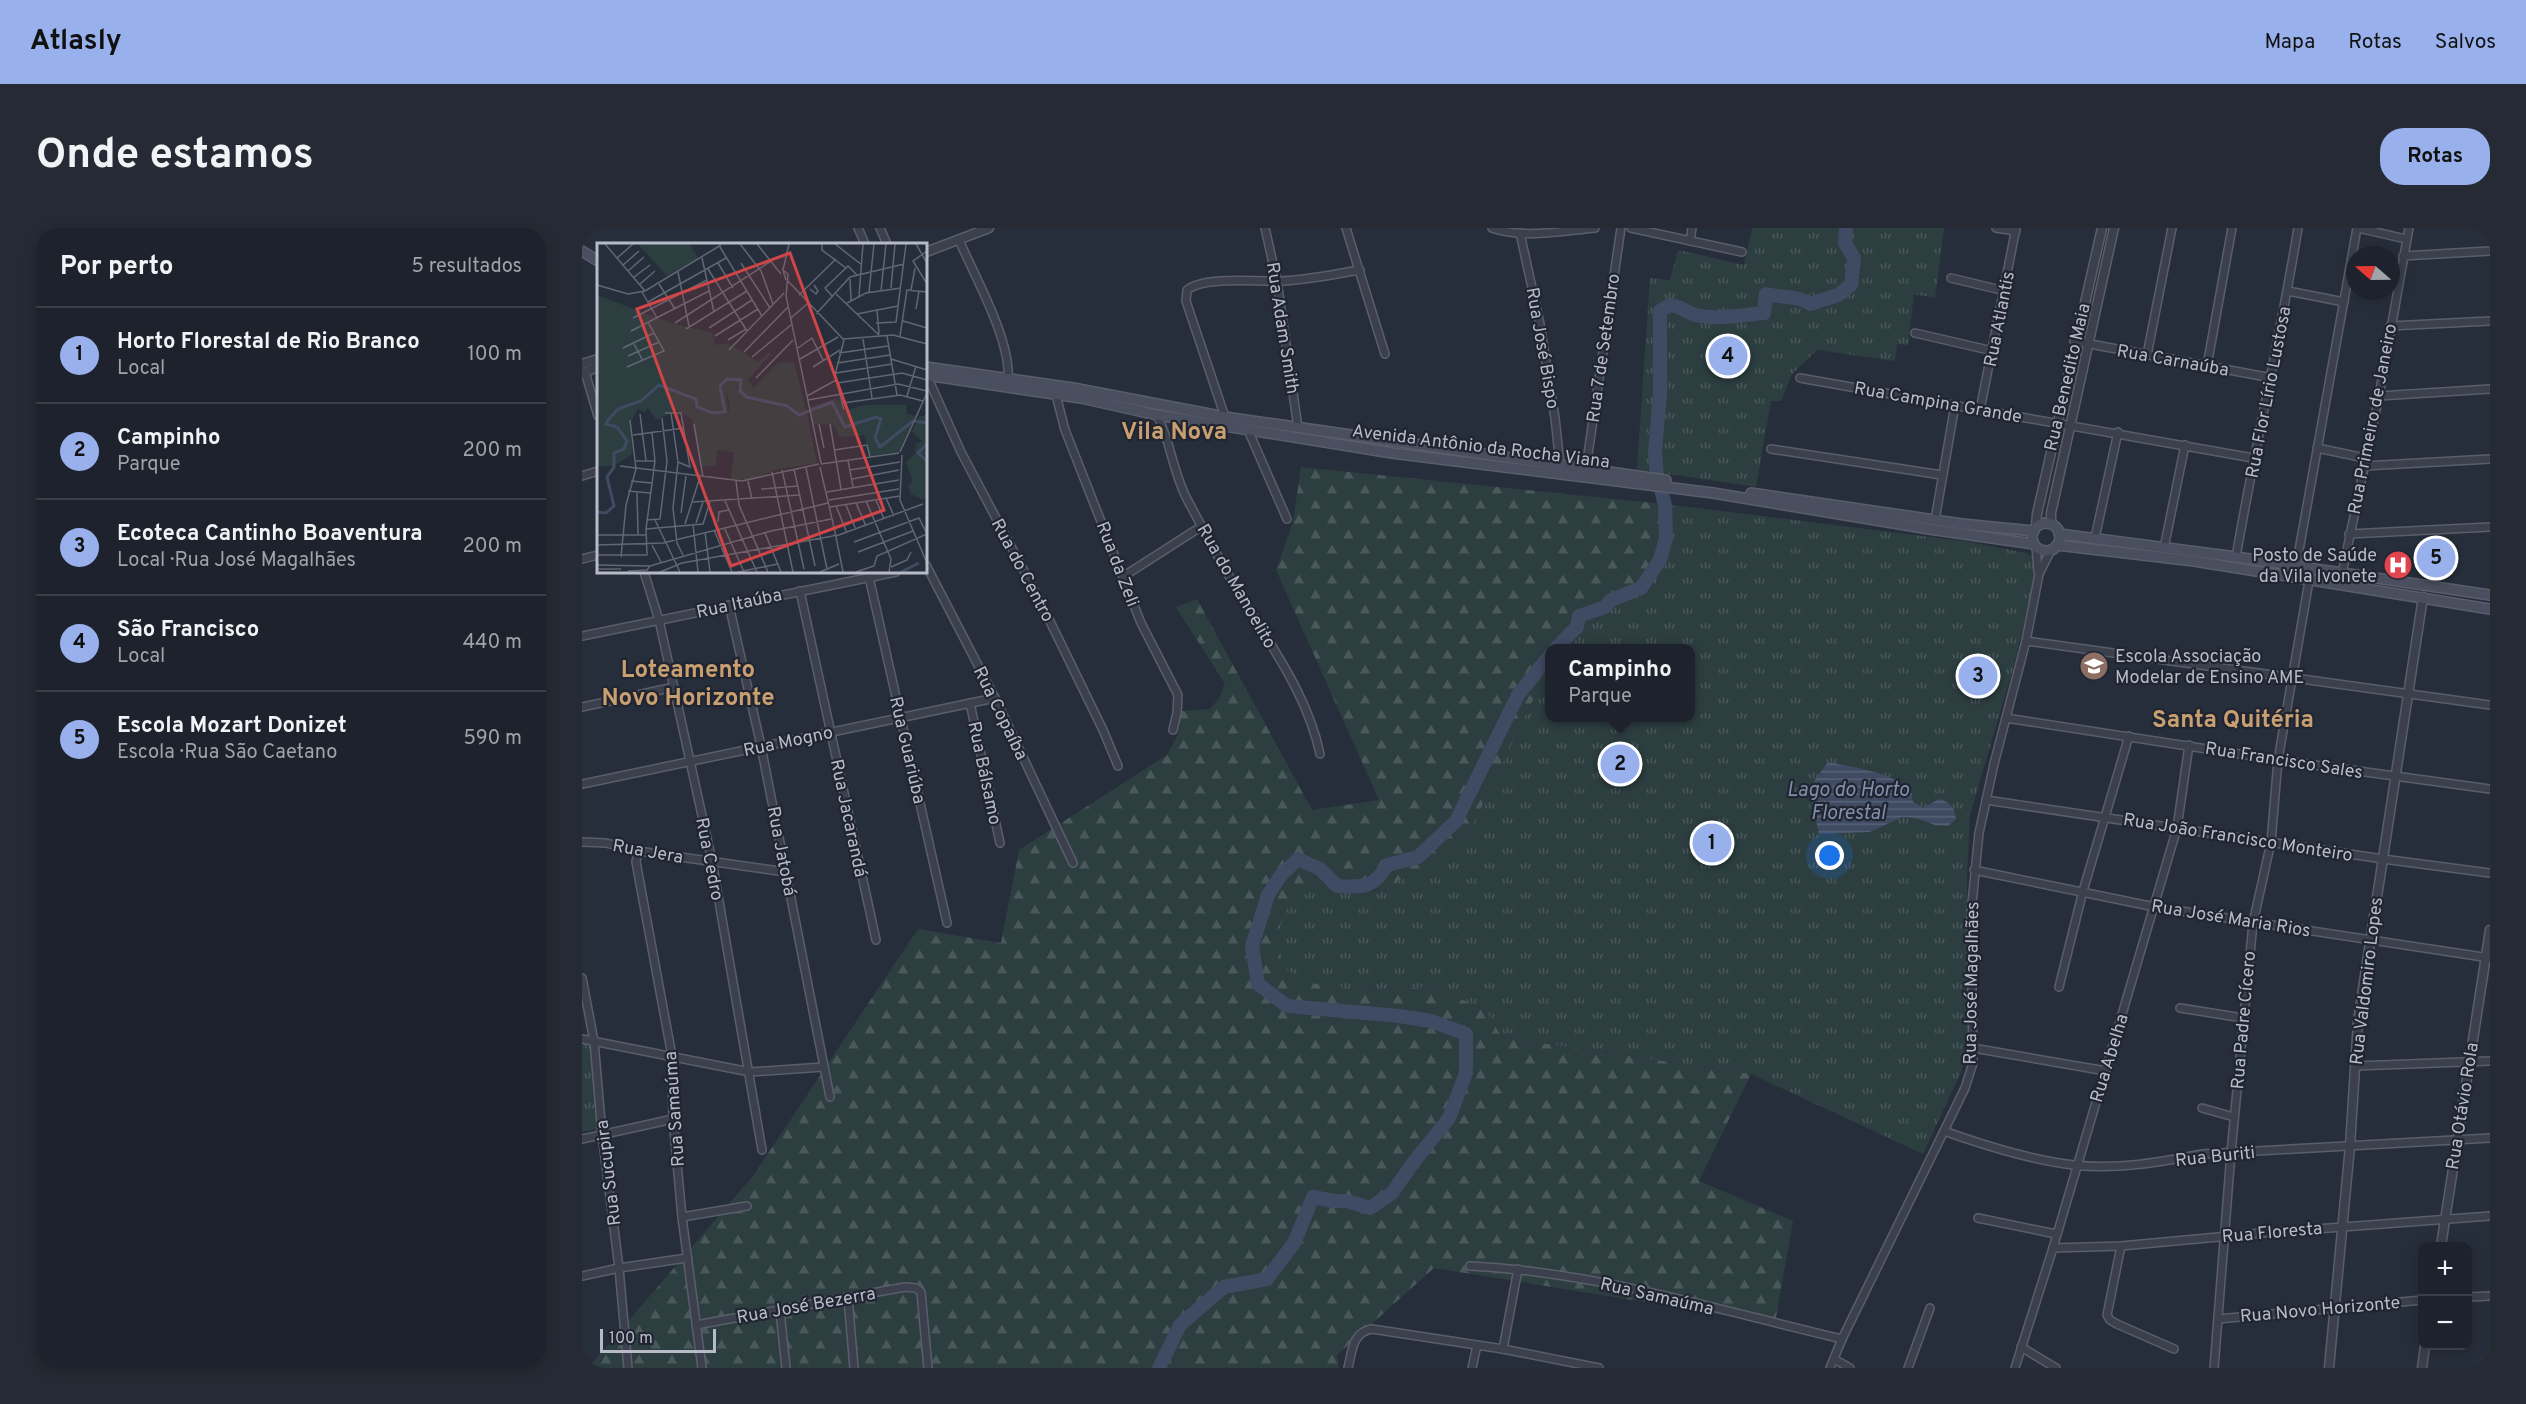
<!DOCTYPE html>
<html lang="pt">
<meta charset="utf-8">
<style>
:root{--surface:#1d222c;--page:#252a34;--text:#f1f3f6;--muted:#a0a4a9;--line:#3b3f48;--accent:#98b0eb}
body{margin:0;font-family:Overpass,sans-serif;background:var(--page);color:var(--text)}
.controls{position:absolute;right:18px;bottom:18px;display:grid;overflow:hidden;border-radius:12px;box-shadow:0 3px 15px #0003}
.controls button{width:54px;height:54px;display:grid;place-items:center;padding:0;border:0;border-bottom:2px solid var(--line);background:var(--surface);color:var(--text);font:30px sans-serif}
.compass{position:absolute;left:1764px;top:18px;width:54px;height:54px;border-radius:50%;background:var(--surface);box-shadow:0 3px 15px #0003;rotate:290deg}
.scale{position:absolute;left:18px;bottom:15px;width:116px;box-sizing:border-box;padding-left:6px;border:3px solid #b7bbc7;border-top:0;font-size:16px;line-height:21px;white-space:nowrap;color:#b7bbc7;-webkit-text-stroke:4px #202531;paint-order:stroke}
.you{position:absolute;left:1248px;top:628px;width:21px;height:21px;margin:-15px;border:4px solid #fff;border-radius:50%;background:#1a73e8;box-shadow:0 0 0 9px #1a73e833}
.badge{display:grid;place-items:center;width:39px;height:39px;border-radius:50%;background:var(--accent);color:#111;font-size:20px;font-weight:700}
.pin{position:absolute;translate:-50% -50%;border:3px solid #fff;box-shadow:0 2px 6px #0006}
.popup{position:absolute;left:963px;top:416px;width:150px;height:78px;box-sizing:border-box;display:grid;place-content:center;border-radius:12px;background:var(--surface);filter:drop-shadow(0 2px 4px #0005);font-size:20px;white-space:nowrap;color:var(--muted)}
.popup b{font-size:22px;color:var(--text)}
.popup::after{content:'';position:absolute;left:50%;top:100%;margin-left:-12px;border:12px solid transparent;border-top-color:var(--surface)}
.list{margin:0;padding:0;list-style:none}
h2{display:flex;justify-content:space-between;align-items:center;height:78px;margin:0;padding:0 24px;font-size:26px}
h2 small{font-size:20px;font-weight:400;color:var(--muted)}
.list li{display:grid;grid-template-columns:39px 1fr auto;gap:18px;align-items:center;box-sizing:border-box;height:96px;padding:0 24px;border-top:2px solid var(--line)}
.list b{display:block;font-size:22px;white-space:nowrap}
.list p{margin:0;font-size:20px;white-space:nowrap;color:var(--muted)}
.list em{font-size:20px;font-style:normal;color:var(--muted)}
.map{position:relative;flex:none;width:1908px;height:1140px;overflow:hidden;border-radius:24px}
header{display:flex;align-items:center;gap:36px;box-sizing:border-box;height:84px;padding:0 30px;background:var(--accent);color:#111}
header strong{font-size:28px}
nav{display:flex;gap:33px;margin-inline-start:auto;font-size:21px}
.intro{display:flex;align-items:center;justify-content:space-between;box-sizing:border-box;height:144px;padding:0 36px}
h1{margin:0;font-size:42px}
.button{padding:15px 27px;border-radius:24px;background:var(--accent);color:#111;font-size:21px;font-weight:700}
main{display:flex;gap:36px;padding:0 36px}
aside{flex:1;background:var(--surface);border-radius:24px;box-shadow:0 3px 15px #0003}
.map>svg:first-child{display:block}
</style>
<header>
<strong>Atlasly</strong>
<nav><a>Mapa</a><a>Rotas</a><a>Salvos</a></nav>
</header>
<div class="intro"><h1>Onde estamos</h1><a class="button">Rotas</a></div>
<main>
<aside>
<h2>Por perto<small>5 resultados</small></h2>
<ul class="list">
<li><span class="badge">1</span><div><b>Horto Florestal de Rio Branco</b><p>Local</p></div><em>100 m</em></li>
<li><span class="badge">2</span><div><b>Campinho</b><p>Parque</p></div><em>200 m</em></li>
<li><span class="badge">3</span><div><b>Ecoteca Cantinho Boaventura</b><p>Local · Rua José Magalhães</p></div><em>200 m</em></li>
<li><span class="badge">4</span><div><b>São Francisco</b><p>Local</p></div><em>440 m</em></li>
<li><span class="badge">5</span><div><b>Escola Mozart Donizet</b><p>Escola · Rua São Caetano</p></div><em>590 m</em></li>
</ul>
</aside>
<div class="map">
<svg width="1908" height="1140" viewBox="0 0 1908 1140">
<defs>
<pattern id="forest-firs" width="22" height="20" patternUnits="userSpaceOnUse" patternTransform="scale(1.5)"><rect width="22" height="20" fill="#2d3e40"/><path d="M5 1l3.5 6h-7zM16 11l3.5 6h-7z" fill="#49585a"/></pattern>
<pattern id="park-tufts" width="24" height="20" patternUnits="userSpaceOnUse" patternTransform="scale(1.5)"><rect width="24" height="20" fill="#2d3e40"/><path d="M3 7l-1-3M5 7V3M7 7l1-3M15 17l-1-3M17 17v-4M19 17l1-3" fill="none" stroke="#49585a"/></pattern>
<pattern id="water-rules" width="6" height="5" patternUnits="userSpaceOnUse" patternTransform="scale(1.5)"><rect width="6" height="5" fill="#3f4b62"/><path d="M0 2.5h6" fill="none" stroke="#586377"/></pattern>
</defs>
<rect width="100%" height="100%" fill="#272e3b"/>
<!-- forest -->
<polygon fill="url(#forest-firs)" points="719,239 1091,277 1082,333 1063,363 1007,393 988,420 968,420 967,448 951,472 889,601 858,630 800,662 740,655 772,761 855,759 904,783 920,809 1169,846 1117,953 1211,993 1193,1095 852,1040 755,1127 757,1140 6,1140 171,948 336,701 419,715 437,622 585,527 597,504 599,483 628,481 637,470 643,456 594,379 615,371 730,582 797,572 694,342 711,294"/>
<!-- park -->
<g fill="url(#park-tufts)">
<polygon points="1170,0 1362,0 1353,70 1332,66 1326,117 1315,116 1313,133 1235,122 1210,146 1199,173 1189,173 1174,259 1055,241 1068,50 1088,52 1096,22 1162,37"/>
<polygon points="1091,277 1388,314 1443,325 1451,328 1456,335 1434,430 1388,587 1385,647 1386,820 1379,844 1341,926 1169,846 920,809 904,783 855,759 772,761 729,755 699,739 698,698 706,677 740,655 757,664 800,662 858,630 889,601 951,472 967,448 968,490 1108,490 1108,420 988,420 1007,393 1063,363 1082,333"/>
<polygon points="0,815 9,817 17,901 0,904"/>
</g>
<!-- water -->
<path fill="url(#water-rules)" d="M1246,534C1274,540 1306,543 1329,562L1331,574L1341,580L1357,571C1369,575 1372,578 1374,591L1366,598L1353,597L1334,590L1320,589L1288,604L1237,606L1227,560Z"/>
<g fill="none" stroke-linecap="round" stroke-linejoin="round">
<!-- river -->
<g stroke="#3f4b62" stroke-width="14">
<path d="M974,420L995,399L997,388L1023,379L1029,372L1059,360L1078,332L1084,310L1083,277L1075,247L1073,225L1078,165V83L1088,77C1099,78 1105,85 1114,87C1136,92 1161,87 1182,85L1184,66C1198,70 1216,67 1228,76L1256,67L1269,57L1272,30L1263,15L1264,0"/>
<path d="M577,1140L598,1097L642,1059L685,1051L712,1015L731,969L752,973H765L788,980L810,965L831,935L867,890L884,845V806L849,793L817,788L705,778L676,756L670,718L686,667L699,647L716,631L738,641L755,658C780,659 792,661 805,637L836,629L874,593L936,467L968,427"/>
</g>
<!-- minor casing -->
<g stroke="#595e6a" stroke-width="10">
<g id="minor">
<polyline points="276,0 283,16"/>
<polyline points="298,0 305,16"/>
<polyline points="683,0 695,53 716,200"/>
<polyline points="764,0 803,126"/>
<path d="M910,0C942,11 980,3 1013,0"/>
<polyline points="1049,0 1160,24"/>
<polyline points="1414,0 1434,3"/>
<polyline points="1776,0 1824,11"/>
<polyline points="938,5 958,96 973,190 978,236"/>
<path d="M377,12C393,49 429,112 426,151"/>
<polyline points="1108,13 1110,0"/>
<polyline points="1821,28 1908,23"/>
<polyline points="1369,50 1423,63"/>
<polyline points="1706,63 1762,74"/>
<polyline points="1808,98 1908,93"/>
<polyline points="1333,105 1411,123"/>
<polyline points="1492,113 1690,150"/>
<polyline points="1565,127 1590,0"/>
<polyline points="1625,138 1650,0"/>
<polyline points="3,144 16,188"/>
<polyline points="345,148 379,224 460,377 521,502 536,538"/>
<polyline points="1218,150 1671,230"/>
<polyline points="474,167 483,202 559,395 596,467 595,485 591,502"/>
<polyline points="1797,168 1908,161"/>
<polyline points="1398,182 1434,0"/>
<path d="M575,187C589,214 591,246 606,273C623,305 640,337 659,368C689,418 726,468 738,526"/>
<path d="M643,189L604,73L605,62C622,48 674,54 695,53C723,53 751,46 778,42"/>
<polyline points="666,202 705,291"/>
<polyline points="1735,220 1783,230"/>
<polyline points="1189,221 1360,247"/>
<polyline points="1782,238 1908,231"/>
<polyline points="1004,240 1039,0"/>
<polyline points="0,248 16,243"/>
<polyline points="1353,292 1373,177"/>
<polyline points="1767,306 1908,299"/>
<polyline points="1513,310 1536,204"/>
<polyline points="1454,318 1456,343"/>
<polyline points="1582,320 1603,217"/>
<path d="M1654,329C1673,219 1698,110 1716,0"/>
<polyline points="0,331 16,327"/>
<polyline points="344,337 413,470 491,635"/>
<polyline points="1714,339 1775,0"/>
<polyline points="62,344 77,392 130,633 180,922"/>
<polyline points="1760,346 1797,168 1827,0"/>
<polyline points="542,348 620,298"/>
<polyline points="287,349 365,695"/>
<polyline points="218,363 294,712"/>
<polyline points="147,377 179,518 248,869"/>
<polyline points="0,408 314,344"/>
<polyline points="1444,413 1908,477"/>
<polyline points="388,475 418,615"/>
<polyline points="0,479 92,459"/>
<polyline points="1424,490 1696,532 1908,561"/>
<polyline points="0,556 413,470"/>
<polyline points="1404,572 1801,631 1908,645"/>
<polyline points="0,614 24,615 56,623 204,644"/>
<polyline points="56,623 54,634 90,828 91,891 100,989 120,1140"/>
<polyline points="1392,642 1573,679 1908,730"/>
<polyline points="0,750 12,813 20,906 37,1040 46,1140"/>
<polyline points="1477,759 1501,663 1547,508"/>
<polyline points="1598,780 1661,790"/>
<polyline points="0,811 168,844 241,839"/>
<polyline points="1391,820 1524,843"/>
<polyline points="1773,838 1908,833"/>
<polyline points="1620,880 1652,889"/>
<path d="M1362,903C1404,918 1448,932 1492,937C1535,942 1579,934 1621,926L1908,910"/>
<polyline points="0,911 91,891"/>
<polyline points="100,989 165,978"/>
<polyline points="1396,990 1474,1006"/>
<polyline points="1539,1018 1525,1087 1528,1092 1535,1096 1592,1121"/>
<polyline points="1471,1020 1539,1018 1679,1005 1908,988"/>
<path d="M888,1038C1014,1044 1137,1082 1260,1111"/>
<polyline points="0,1048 37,1040 105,1030"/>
<polyline points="1886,1069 1908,1068"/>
<polyline points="266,1070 272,1140"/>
<polyline points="198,1083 204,1140"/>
<polyline points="1636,1091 1840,1072"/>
<polyline points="114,1097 323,1059 334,1060 339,1064 346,1140"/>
<polyline points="1439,1119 1474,1140"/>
<polyline points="921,1121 936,1041"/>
<polyline points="1252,1131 1268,1140"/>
<path d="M766,1140C770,1124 770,1104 790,1101L921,1121L1017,1140"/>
<polyline points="890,1140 895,1117"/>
<polyline points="1248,1140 1260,1111 1362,903 1383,860 1391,835 1389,686 1397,605 1412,536 1444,413 1457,346 1469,322"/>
<polyline points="1326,1140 1348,1080"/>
<polyline points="1433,1140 1471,1020 1595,600 1607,517"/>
<polyline points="1632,1140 1649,925 1671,695 1689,614 1696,532 1727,353"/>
</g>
</g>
<!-- tertiary casing -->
<g stroke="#595e6a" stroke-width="11">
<g id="tertiary">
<polyline points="344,24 407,0"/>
<polyline points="0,136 16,131"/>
<polyline points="0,145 16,139"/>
<polyline points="1469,296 1469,285 1532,0"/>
<polyline points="1454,299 1455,286 1520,0"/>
<polyline points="1859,1018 1908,702"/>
<polyline points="1747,1140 1768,918 1776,793 1841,369"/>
<polyline points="1840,1140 1843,1118"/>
</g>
</g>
<!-- secondary casing -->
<g stroke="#595e6a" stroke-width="12">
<g id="secondary">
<polyline points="0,23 16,33"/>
<polyline points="344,139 491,160 643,189 1084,252"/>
<polyline points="344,147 499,170 575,187 810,225 1131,265 1347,301 1452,316"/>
<polyline points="1169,265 1380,296 1452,303"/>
<circle cx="1464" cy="309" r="14"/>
<polyline points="1477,306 1654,329 1908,367"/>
<polyline points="1475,317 1612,333 1908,381"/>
</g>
</g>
<!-- minor -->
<use href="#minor" stroke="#3b404c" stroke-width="7"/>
<!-- tertiary -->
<use href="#tertiary" stroke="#3b404c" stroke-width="8"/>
<!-- secondary -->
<use href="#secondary" stroke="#494f5e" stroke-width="9"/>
</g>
<!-- icons -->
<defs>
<g id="hospital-disc" transform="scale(1.5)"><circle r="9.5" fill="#e0444e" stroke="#202531"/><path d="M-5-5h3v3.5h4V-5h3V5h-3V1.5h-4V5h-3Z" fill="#fff"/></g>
<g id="school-disc" transform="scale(1.5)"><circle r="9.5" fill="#8d6e63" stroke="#202531"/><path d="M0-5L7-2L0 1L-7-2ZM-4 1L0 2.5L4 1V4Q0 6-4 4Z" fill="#fff"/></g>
</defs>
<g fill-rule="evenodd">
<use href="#hospital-disc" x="1816" y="337"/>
<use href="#school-disc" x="1512" y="438"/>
</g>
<g text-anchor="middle" stroke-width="4.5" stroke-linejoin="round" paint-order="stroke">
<!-- street labels -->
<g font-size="18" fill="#b7bbc7" stroke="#202531">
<text transform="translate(1417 91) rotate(-79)" y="6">Rua Atlantis</text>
<text transform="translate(701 100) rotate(81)" y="6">Rua Adam Smith</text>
<text transform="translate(961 120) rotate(80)" y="6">Rua José Bispo</text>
<text transform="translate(1021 120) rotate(-82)" y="6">Rua 7 de Setembro</text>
<text transform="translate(1591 132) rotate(10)" y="6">Rua Carnaúba</text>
<text transform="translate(1485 149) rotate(-77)" y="6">Rua Benedito Maia</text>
<text transform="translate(1686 164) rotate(-79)" y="6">Rua Flor Lírio Lustosa</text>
<text transform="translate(1356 174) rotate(10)" y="6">Rua Campina Grande</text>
<text transform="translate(1790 191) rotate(-79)" y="6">Rua Primeiro de Janeiro</text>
<text transform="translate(899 218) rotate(7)" y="6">Avenida Antônio da Rocha Viana</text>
<text transform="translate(536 336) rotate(69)" y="6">Rua da Zeli</text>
<text transform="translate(441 342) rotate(62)" y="6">Rua do Centro</text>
<text transform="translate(655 358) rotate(60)" y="6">Rua do Manoelito</text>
<text transform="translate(157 375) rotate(-12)" y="6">Rua Itaúba</text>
<text transform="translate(419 485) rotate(64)" y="6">Rua Copaíba</text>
<text transform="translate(206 513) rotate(-12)" y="6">Rua Mogno</text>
<text transform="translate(326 522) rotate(77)" y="6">Rua Guariúba</text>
<text transform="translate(1702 532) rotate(9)" y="6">Rua Francisco Sales</text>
<text transform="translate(403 545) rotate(78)" y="6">Rua Bálsamo</text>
<text transform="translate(267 590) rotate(78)" y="6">Rua Jacarandá</text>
<text transform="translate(1656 609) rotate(9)" y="6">Rua João Francisco Monteiro</text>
<text transform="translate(66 623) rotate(10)" y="6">Rua Jera</text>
<text transform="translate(200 623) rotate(79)" y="6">Rua Jatobá</text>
<text transform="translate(128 631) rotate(79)" y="6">Rua Cedro</text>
<text transform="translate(1649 690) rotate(9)" y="6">Rua José Maria Rios</text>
<text transform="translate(1784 753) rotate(-83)" y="6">Rua Valdomiro Lopes</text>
<text transform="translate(1389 755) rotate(-89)" y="6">Rua José Magalhães</text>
<text transform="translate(1661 792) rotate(-85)" y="6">Rua Padre Cícero</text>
<text transform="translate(1527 830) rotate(-73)" y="6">Rua Abelha</text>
<text transform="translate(1880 878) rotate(-81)" y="6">Rua Otávio Rola</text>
<text transform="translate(92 881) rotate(-94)" y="6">Rua Samaúma</text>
<text transform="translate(1633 928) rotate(-6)" y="6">Rua Buriti</text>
<text transform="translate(26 945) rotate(-97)" y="6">Rua Sucupira</text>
<text transform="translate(1690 1004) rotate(-5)" y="6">Rua Floresta</text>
<text transform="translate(1075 1068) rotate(13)" y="6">Rua Samaúma</text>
<text transform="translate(224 1077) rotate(-10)" y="6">Rua José Bezerra</text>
<text transform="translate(1738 1081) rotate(-5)" y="6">Rua Novo Horizonte</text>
</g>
<!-- poi labels -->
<g font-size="18" fill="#b7bbc7" stroke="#202531" text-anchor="end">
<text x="1795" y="333">Posto de Saúde<tspan x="1795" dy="21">da Vila Ivonete</tspan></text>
<text x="1533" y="434" text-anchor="start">Escola Associação<tspan x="1533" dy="21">Modelar de Ensino AME</tspan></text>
</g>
<!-- water labels -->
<g font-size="20" font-style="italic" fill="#828faa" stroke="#202531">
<text x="1266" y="568">Lago do Horto<tspan x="1266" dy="23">Florestal</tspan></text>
</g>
<!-- district labels -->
<g font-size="24" font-weight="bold" fill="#c89f71" stroke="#202531">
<text x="592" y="211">Vila Nova</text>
<text x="106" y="449">Loteamento<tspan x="106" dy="28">Novo Horizonte</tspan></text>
<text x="1651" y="499">Santa Quitéria</text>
</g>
</g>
<!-- overview -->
<g transform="translate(15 15)">
<rect width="330" height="330" fill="#272e3b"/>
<path d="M0,52L74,80L116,90L118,102L131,100L161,119L172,109L174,111L151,137L156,145L181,120L197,119L210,171L202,172L190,165L156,159L144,150L141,142L129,151L137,209L120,207L119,222L104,224L95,176L79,167L60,177L51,165L48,169L41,166L34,178L35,211L18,222L0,224ZM330,168V255L324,256L314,251L311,243L316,238L309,219L318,211L319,201L325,198L315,189L322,173H327Z" fill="#2d3e40"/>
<path d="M41,1H93L101,15L70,33Z" fill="#2d3e40"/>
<path d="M137,138L144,150L156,159L190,165L202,172L210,171L220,220L182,226L151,237L134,236L137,209L130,174L133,162L128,145V140ZM239,156L244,159L246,168L267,162H309L310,171L318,173L302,209L273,213L267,192L243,194L237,182L216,181L213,164Z" fill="#2d3e40"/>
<path fill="none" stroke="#3f4b62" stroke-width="3" d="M330,201L321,210L330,218M0,269L9,270L17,263L10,234L17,224V210L27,206L30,198L20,184L9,181L11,177L21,166L44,158L62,142L99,156L100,164L116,170L128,169L123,143L130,136L144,137L143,148L150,154L190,163L202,172L235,159L248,184L279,174L284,176L278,195L283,204L316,178L330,180M304,329L322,320"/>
<path fill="none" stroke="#616673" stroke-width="1.5" d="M8,1L48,48M143,1L164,28L176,61M160,1L184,31M225,1V7L249,25M238,1L265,22M319,1L330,20M123,4L165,73M330,8L316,18L330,41M20,15L36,1M105,15L117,69M121,20L136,45M144,20L173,65M26,22L42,8M111,26L150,88M186,27L192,1M31,28L47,14M81,29L92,83M37,34L53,22M253,36L254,57M189,37L186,27L191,31L189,53L224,220M191,38L246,96L296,92L330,101M43,41L58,28M62,41L78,66M0,42L31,51L48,48L124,2M294,45L298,1M213,46L219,51L221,48L217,42M314,47L318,25M284,48L289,1M45,49L60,75M272,49L277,1M239,51L282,92M202,52L239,16M262,53L266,1M236,54L228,45L251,23L260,32M51,59L129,15M250,60L269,50L304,45M280,66L282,91M319,66L322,48M219,71L253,34L307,21M260,71L301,63M36,75L110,37M194,75L210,61M306,78L330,85M78,80L174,18M279,80L299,79L309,1M112,85L155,57M89,86L150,48M34,88L112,48M118,93L161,66M290,93L300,152M303,93L310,47L330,49M266,96L275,155M131,97L149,86M37,101L46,118M26,105L57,90M201,105L215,95L226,117M132,107L187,50M147,109L191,64M242,110L291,103M31,113L62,99M155,114L194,82M203,116L241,94M294,116L330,127M240,120L293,112M30,124L67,108L51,79M216,124L243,107M239,130L295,121M159,135L196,97M240,140L305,130L330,137M210,153L239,137M310,153L319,123M211,157L301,141L330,148M246,160L303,152L326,158M247,167L238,132L247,97M68,170H84L93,224L81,219M74,170L81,219L76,265L80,300L86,312M43,171L49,218M97,181L106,234M222,181L227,205M233,181L244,246M36,192L87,185M237,207L270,202L273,214M303,209L330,150M305,212L303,257L330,320M251,217L256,244M39,218H58M224,221L302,210M23,223L145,238L222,221M223,224L239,293L236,292M209,225L230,326M197,226L218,323M185,227L207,326M253,227L303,219M175,229L196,329M255,236L302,227M34,238L55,240M139,238L142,262L171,329M151,238L155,256M164,246L201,243M31,248L53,250M40,249L41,291M230,249L302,237M289,255L297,273M232,257L302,246M279,257L287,276M128,258L160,329M269,258L294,316L292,329M96,259L203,252M259,260L269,283M249,262L259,287M239,263L250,290M233,264L303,253M84,270L89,233M49,277L63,276L70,218L65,175M58,277L83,329M121,279L122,269L132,267M99,280L106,259M88,281L103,234M96,281L101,329M127,284L147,329M49,286L106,281L113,259M117,287L135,329M108,289L113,329M168,290L184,329M0,292H49M239,293L326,261M239,294L246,329M257,299L322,275L330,291L280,313L277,323L259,329M0,302L66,300L231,260M55,302L64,319M261,309L316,288M0,312H50L49,286L58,218L55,190M24,314L29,262L39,226L33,177M0,322L53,323L174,288L234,276M294,324L310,317L314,309M0,326H24M31,328L50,327L53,323M63,329L85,320L236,293M141,329L181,321M223,329L242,321"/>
<path fill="#d04548" fill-opacity="0.15" stroke="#d04548" stroke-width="3" d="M193,10L287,267L134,323L40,66Z"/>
<rect width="330" height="330" fill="none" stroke="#b7bbc7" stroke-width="3"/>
</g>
</svg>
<div class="controls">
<button>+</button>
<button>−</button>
</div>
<svg class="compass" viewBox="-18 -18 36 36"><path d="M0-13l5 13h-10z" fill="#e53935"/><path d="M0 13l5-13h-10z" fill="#a0a4a9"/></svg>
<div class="scale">100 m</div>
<div class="you"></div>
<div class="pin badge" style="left:1130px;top:615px">1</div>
<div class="pin badge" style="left:1038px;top:536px">2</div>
<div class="popup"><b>Campinho</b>Parque</div>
<div class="pin badge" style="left:1396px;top:448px">3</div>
<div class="pin badge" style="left:1146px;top:128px">4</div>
<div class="pin badge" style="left:1854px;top:330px">5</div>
</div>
</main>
